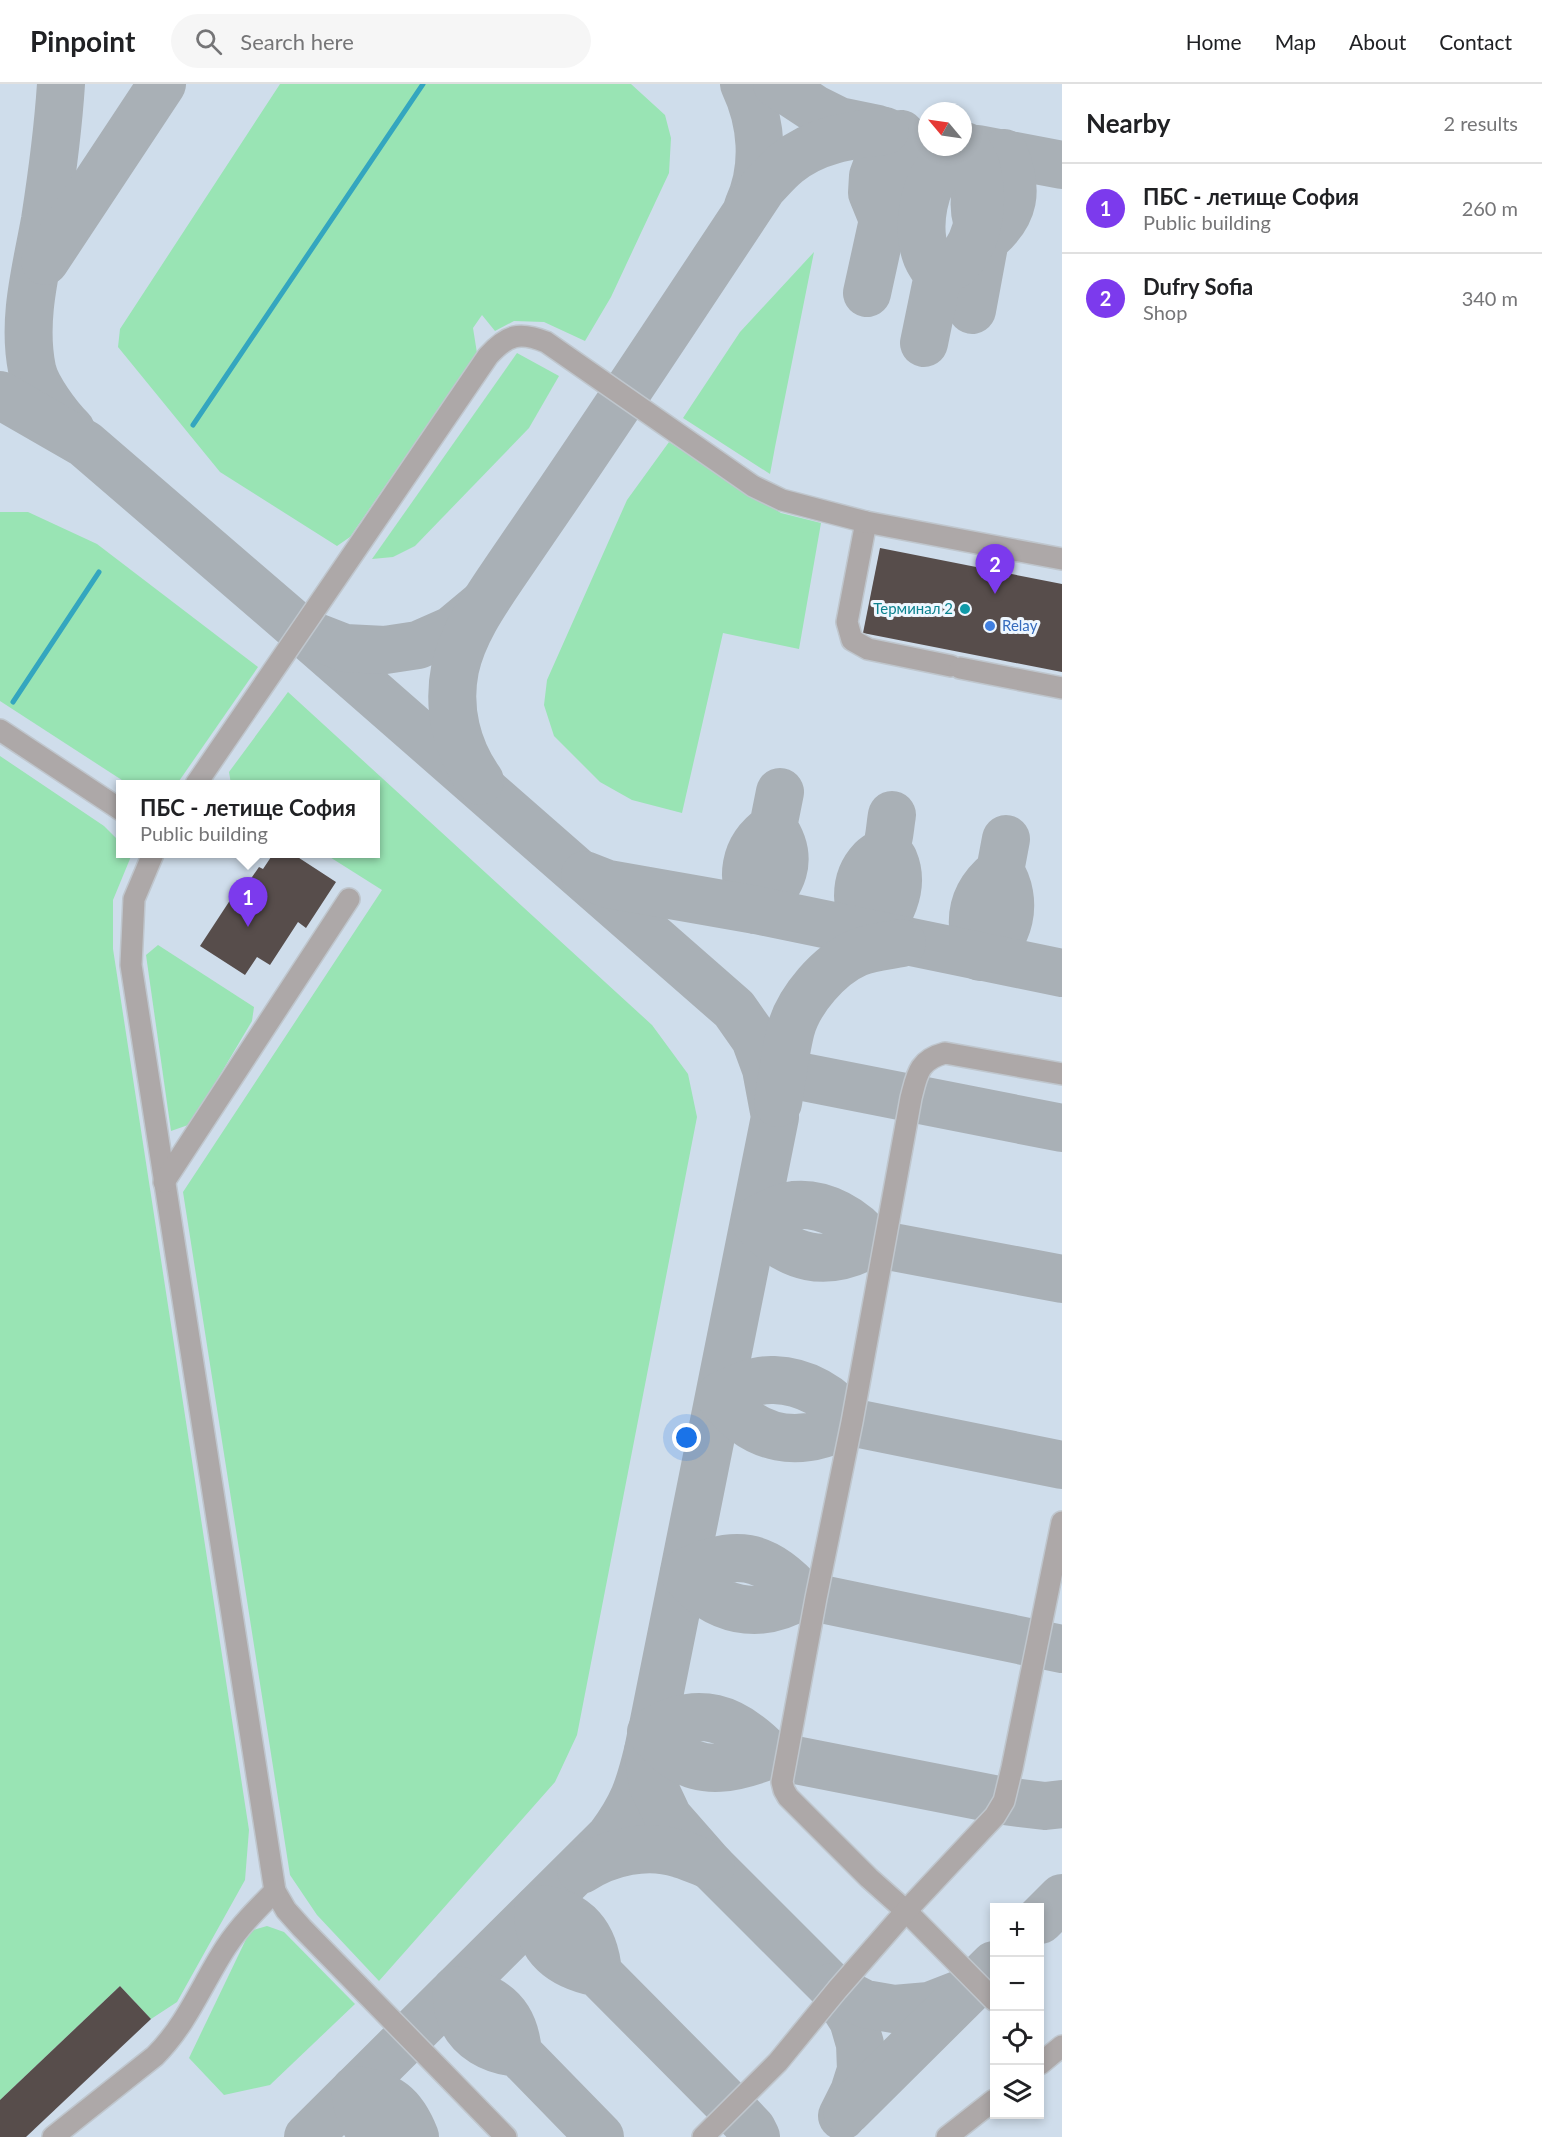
<!DOCTYPE html>
<meta charset="utf-8">
<style>
:root{--surface:#fff;--page:#f6f6f6;--text:#202124;--muted:#757577;--line:#e0e0e0;--accent:#7c3aed}
body{margin:0;font-family:Lato,sans-serif;background:var(--page);color:var(--text)}
.controls{position:absolute;right:18px;bottom:18px;display:grid;overflow:hidden;border-radius:0px;box-shadow:0 3px 9px #0003}
.controls button{width:54px;height:54px;display:grid;place-items:center;padding:0;border:0;border-bottom:2px solid var(--line);background:var(--surface);color:var(--text);font:30px sans-serif}
.compass{position:absolute;left:918px;top:18px;width:54px;height:54px;border-radius:50%;background:var(--surface);box-shadow:0 3px 9px #0003;rotate:299deg}
.you{position:absolute;left:687px;top:1354px;width:21px;height:21px;margin:-15px;border:4px solid #fff;border-radius:50%;background:#1a73e8;box-shadow:0 0 0 9px #1a73e833}
.badge{display:grid;place-items:center;width:39px;height:39px;border-radius:50%;background:var(--accent);color:#fff;font-size:20px;font-weight:700}
.pin{position:absolute;translate:-50% -50px;filter:drop-shadow(0 2px 3px #0008)}
.pin::after{content:'';position:absolute;top:32px;width:21px;height:18px;background:inherit;clip-path:polygon(0 0,100% 0,50% 100%)}
.popup{position:absolute;left:116px;top:696px;width:264px;height:78px;box-sizing:border-box;display:grid;place-content:center;border-radius:0px;background:var(--surface);filter:drop-shadow(0 2px 4px #0005);font-size:20px;white-space:nowrap;color:var(--muted)}
.popup b{font-size:22px;color:var(--text)}
.popup::after{content:'';position:absolute;left:50%;top:100%;margin-left:-12px;border:12px solid transparent;border-top-color:var(--surface)}
.list{margin:0;padding:0;list-style:none}
h2{display:flex;justify-content:space-between;align-items:center;height:78px;margin:0;padding:0 24px;font-size:26px}
h2 small{font-size:20px;font-weight:400;color:var(--muted)}
.list li{display:grid;grid-template-columns:39px 1fr auto;gap:18px;align-items:center;box-sizing:border-box;height:90px;padding:0 24px;border-top:2px solid var(--line)}
.list b{display:block;font-size:22px;white-space:nowrap}
.list p{margin:0;font-size:20px;white-space:nowrap;color:var(--muted)}
.list em{font-size:20px;font-style:normal;color:var(--muted)}
.icon{flex:none;width:33px;height:33px;fill:none;stroke:currentColor;stroke-width:2;stroke-linecap:round;stroke-linejoin:round}
.map{position:relative;flex:none;width:1062px;height:2053px;overflow:hidden}
header{display:flex;align-items:center;gap:36px;box-sizing:border-box;height:84px;padding:0 30px;background:var(--surface);border-bottom:2px solid var(--line)}
header strong{font-size:28px}
nav{display:flex;gap:33px;margin-inline-start:auto;font-size:21px}
.search{width:420px;height:54px;background:var(--page);display:flex;align-items:center;gap:15px;box-sizing:border-box;padding:0 21px;border-radius:33px;color:var(--muted);font-size:22px}
main{display:flex}
aside{flex:1;background:var(--surface)}
.map>svg:first-child{display:block}
</style>
<header>
<strong>Pinpoint</strong>
<div class="search"><svg class="icon" aria-label="search" viewBox="0 0 24 24"><circle cx="10" cy="10" r="6"/><path d="M15 15l6 6"/></svg>Search here</div>
<nav><a>Home</a><a>Map</a><a>About</a><a>Contact</a></nav>
</header>
<main>
<div class="map">
<svg width="1062" height="2053" viewBox="0 0 1062 2053">
<rect width="100%" height="100%" fill="#e1e9f1"/>
<!-- built -->
<path fill="#cfddeb" fill-rule="evenodd" d="M0,0H1062V2053H0ZM927,27H963V63H927ZM121,700H376V770H121ZM994,1824H1040V2030H994Z"/>
<!-- green -->
<g fill="#99e4b4">
<polygon points="280,0 631,0 665,31 671,54 669,89 611,213 585,257 544,238 514,237 495,247 482,231 473,244 477,269 350,453 337,462 220,388 118,263 120,245"/>
<polygon points="814,168 775,363 770,390 683,334 740,248"/>
<polygon points="517,269 559,292 529,344 415,462 393,473 372,475"/>
<polygon points="669,358 781,429 821,439 799,565 723,549 682,729 632,716 600,698 554,652 544,621 547,596 627,416"/>
<polygon points="0,428 28,428 97,460 258,583 177,700 128,700 0,617"/>
<polygon points="288,608 652,941 688,990 697,1033 577,1651 555,1698 379,1897 317,1831 290,1791 183,1108 382,806 325,770 376,770 376,700 231,700 229,688"/>
<polygon points="0,672 104,742 120,758 121,770 132,770 113,816 113,865 249,1746 245,1796 177,1918 151,1935 120,1902 0,2016"/>
<polygon points="158,861 254,923 252,937 191,1040 171,1047 146,871"/>
<polygon points="267,1842 284,1848 355,1920 270,2001 224,2011 189,1974 250,1847"/>
</g>
<g fill="none" stroke-linecap="round" stroke-linejoin="round">
<!-- stream -->
<g stroke="#34a6bf" stroke-width="5">
<polyline points="193,341 423,0"/>
<polyline points="13,618 99,488"/>
</g>
<!-- taxiway -->
<g stroke="#a9b0b6" stroke-width="48">
<path d="M61,0C58,46 52,91 45,136C36,186 22,235 32,285C36,304 58,333 71,346"/>
<path d="M744,0C762,38 766,83 748,122"/>
<polyline points="777,0 815,25 839,37 878,45"/>
<polyline points="978,65 1062,81"/>
<polyline points="45,177 162,0"/>
<path d="M867,209L883,136L872,109L873,92L880,73L890,59L901,50C919,83 913,112 883,136"/>
<path d="M972,226L985,156C967,125 972,88 1004,69C1019,106 1016,130 985,156"/>
<path d="M924,259L938,191C934,185 928,178 926,171C916,142 923,98 947,76C952,71 959,67 965,62C969,69 974,76 976,83C984,114 981,154 958,178C952,183 944,187 938,191"/>
<path d="M0,311L85,360L302,547L734,925L755,955L766,985L775,1033L648,1667C639,1704 633,1722 610,1753L308,2053"/>
<polyline points="309,550 345,564 385,566 418,561 452,546 482,521"/>
<path d="M480,697C457,665 447,625 455,585C463,548 486,516 507,485C525,459 543,432 561,406C629,306 696,204 763,103C771,95 778,86 787,79C815,56 850,51 885,47"/>
<path d="M773,743C796,776 782,801 756,826C739,795 743,764 773,743L780,708"/>
<path d="M886,765C888,768 892,772 894,776C905,802 891,837 868,850C856,826 852,797 872,776C876,772 883,769 886,763C890,755 890,741 892,731"/>
<path d="M1000,787C1019,816 1011,857 980,873C967,839 970,811 1000,787L1006,755"/>
<polyline points="585,791 608,800 756,826 1062,889"/>
<polyline points="783,989 1062,1044"/>
<path d="M778,1019C782,994 785,969 791,945C799,916 829,881 857,869C871,863 887,862 902,859"/>
<path d="M872,1159C855,1136 824,1118 794,1121C780,1123 768,1130 755,1137C788,1176 827,1185 872,1159L1062,1195"/>
<path d="M850,1338C834,1313 804,1297 774,1296C755,1295 736,1304 720,1312C754,1358 800,1366 850,1338L1062,1381"/>
<path d="M802,1511C765,1469 734,1464 684,1489C715,1527 759,1538 802,1511L1062,1565"/>
<polyline points="648,1667 653,1701 668,1733 711,1782 832,1903 853,1936 860,1960 861,1986 854,2008 842,2032"/>
<path d="M770,1671C734,1633 698,1620 651,1648C658,1655 664,1663 672,1669C703,1693 736,1684 770,1671L1004,1717L1045,1722L1062,1720"/>
<path d="M581,1786C609,1768 647,1759 680,1770C691,1773 701,1778 711,1782"/>
<polyline points="1040,1836 1062,1814"/>
<path d="M598,1889C595,1852 577,1828 538,1825C537,1865 563,1882 598,1889L732,2024L752,2045L756,2053"/>
<polyline points="832,1903 865,1920 894,1925 929,1922 965,1908"/>
<path d="M518,1969C515,1930 494,1912 456,1906C457,1913 457,1923 460,1930C469,1955 493,1967 518,1969L600,2053"/>
<polyline points="847,2027 994,1881"/>
<path d="M376,2053C362,2039 357,2025 355,2006C388,2010 403,2022 415,2053"/>
</g>
</g>
<!-- building -->
<g fill="#574d4b">
<polygon points="880,464 1062,500 1062,588 863,549"/>
<polygon points="273,770 293,770 336,798 306,844 298,838 270,881 257,873 245,891 200,862 242,798 251,805 255,799 250,796 259,783 263,785"/>
<polygon points="120,1902 151,1935 26,2053 0,2053 0,2016"/>
</g>
<g fill="none" stroke-linecap="round" stroke-linejoin="round">
<!-- minor casing -->
<g stroke="#bfc6cd" stroke-width="24">
<g id="minor">
<polyline points="866,438 847,538 852,556 868,565 951,582"/>
<polyline points="960,584 1062,604"/>
<polyline points="0,646 121,726"/>
<path d="M196,700L488,272C507,251 519,247 546,258L753,402L782,416L866,438L1062,475"/>
<polyline points="153,770 134,815 131,881 275,1807 286,1826 302,1844 506,2053"/>
<polyline points="164,1098 349,815"/>
<path d="M994,1916L906,1827L869,1794L788,1713L784,1706L782,1698L816,1514L852,1338L911,1014C917,991 918,976 945,969L1062,990"/>
<polyline points="1040,1980 1062,1962"/>
<path d="M53,2053L155,1972C187,1940 202,1900 226,1863C240,1842 257,1825 275,1807"/>
<polyline points="703,2053 778,1978 837,1906 906,1827 995,1732 1004,1717 1012,1684 1062,1438"/>
<polyline points="947,2053 994,2016"/>
</g>
</g>
<!-- minor -->
<use href="#minor" stroke="#ada8a8" stroke-width="21"/>
</g>
<!-- markers -->
<circle fill="#0f9aa8" stroke="#eef7ff" stroke-width="2" cx="965" cy="525" r="6"/>
<circle fill="#3f7fe0" stroke="#eef7ff" stroke-width="2" cx="990" cy="542" r="6"/>
<g text-anchor="middle" stroke-width="6" stroke-linejoin="round" paint-order="stroke">
<!-- culture labels -->
<g font-size="15" fill="#0d838f" stroke="#eef7ff" text-anchor="end">
<text x="953" y="530">Терминал 2</text>
</g>
<!-- shop labels -->
<g font-size="15" fill="#366cbe" stroke="#eef7ff" text-anchor="start">
<text x="1002" y="547">Relay</text>
</g>
</g>
</svg>
<div class="controls">
<button>+</button>
<button>−</button>
<button><svg class="icon" aria-label="locate" viewBox="0 0 24 24"><circle cx="12" cy="12" r="6"/><path d="M12 2v4M12 18v4M2 12h4M18 12h4"/></svg></button>
<button><svg class="icon" aria-label="layers" viewBox="0 0 24 24"><path d="M12 4l9 5-9 5-9-5zM3 14l9 5 9-5"/></svg></button>
</div>
<svg class="compass" viewBox="-18 -18 36 36"><path d="M0-13l5 13h-10z" fill="#e53935"/><path d="M0 13l5-13h-10z" fill="#757577"/></svg>
<div class="you"></div>
<div class="pin badge" style="left:248px;top:843px">1</div>
<div class="popup"><b>ПБС - летище София</b>Public building</div>
<div class="pin badge" style="left:995px;top:510px">2</div>
</div>
<aside>
<h2>Nearby<small>2 results</small></h2>
<ul class="list">
<li><span class="badge">1</span><div><b>ПБС - летище София</b><p>Public building</p></div><em>260 m</em></li>
<li><span class="badge">2</span><div><b>Dufry Sofia</b><p>Shop</p></div><em>340 m</em></li>
</ul>
</aside>
</main>
